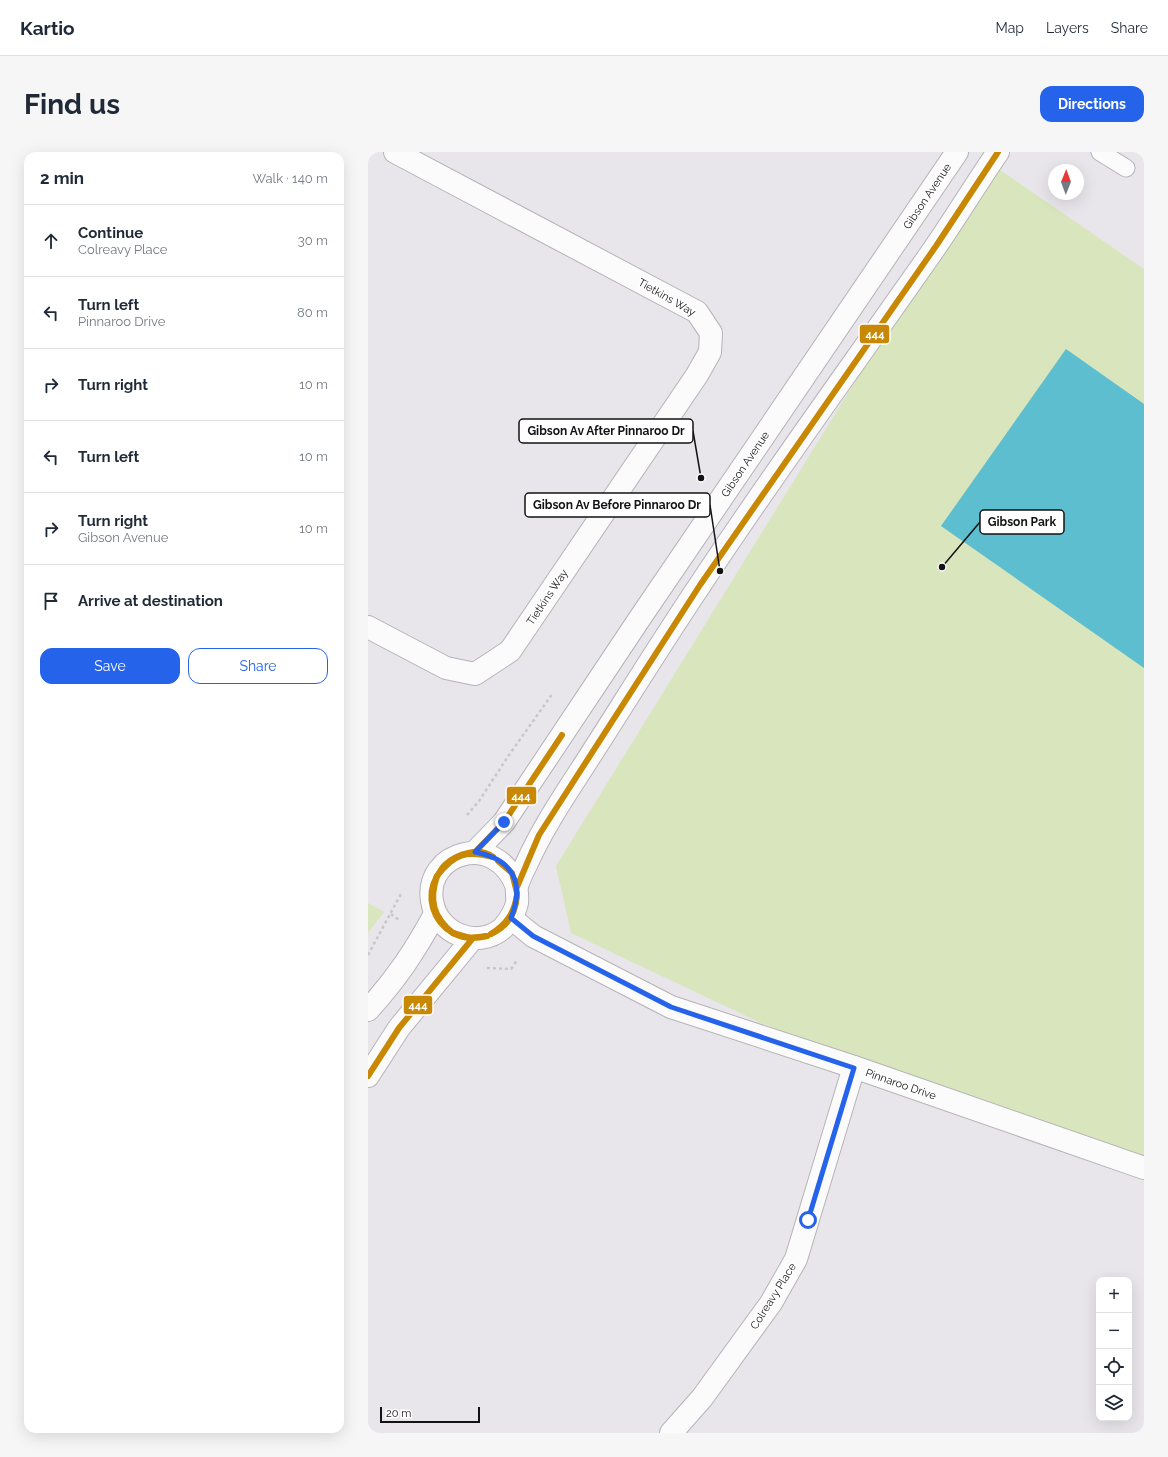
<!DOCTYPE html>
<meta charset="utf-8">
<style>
:root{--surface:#fff;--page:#f6f6f7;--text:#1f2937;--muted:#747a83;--line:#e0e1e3;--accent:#2563eb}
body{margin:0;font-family:Raleway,sans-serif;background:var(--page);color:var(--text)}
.controls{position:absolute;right:12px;bottom:12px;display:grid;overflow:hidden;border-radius:8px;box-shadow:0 4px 16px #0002}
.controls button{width:36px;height:36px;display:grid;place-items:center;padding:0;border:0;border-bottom:1px solid var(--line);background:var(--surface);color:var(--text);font:20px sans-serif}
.compass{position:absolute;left:680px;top:12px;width:36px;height:36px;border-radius:50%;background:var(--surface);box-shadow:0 4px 16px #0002;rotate:1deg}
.scale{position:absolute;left:12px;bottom:10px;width:100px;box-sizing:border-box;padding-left:4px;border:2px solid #131215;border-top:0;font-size:11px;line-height:14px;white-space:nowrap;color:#131215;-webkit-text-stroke:3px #fff;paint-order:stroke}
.stop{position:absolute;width:12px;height:12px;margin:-9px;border:3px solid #2563eb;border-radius:50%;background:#fff}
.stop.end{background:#2563eb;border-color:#fff;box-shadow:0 1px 4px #0008}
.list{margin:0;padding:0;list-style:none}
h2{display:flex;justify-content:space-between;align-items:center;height:52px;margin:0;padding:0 16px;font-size:17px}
h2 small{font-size:13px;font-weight:400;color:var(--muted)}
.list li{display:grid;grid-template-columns:26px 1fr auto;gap:12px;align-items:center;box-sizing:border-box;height:72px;padding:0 16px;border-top:1px solid var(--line)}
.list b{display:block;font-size:15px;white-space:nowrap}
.list p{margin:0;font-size:13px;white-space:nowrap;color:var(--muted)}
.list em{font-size:13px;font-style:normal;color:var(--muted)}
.actions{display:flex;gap:8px;padding:12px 16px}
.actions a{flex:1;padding:9px 0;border:1px solid var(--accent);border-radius:12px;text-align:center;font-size:14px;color:var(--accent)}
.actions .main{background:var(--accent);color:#fff}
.icon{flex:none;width:22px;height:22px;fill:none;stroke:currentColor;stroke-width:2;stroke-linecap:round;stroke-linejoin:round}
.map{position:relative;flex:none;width:776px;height:1281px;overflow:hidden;border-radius:12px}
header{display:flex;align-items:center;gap:24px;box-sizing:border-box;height:56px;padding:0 20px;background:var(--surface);border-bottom:1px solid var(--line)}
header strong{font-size:19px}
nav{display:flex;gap:22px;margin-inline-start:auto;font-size:14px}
.intro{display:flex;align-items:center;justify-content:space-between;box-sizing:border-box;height:96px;padding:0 24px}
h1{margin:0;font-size:28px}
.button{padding:10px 18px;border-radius:12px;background:var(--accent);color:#fff;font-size:14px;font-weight:700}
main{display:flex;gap:24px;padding:0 24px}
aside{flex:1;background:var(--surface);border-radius:12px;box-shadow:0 4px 16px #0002}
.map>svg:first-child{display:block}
</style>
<header>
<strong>Kartio</strong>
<nav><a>Map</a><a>Layers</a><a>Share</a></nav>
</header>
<div class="intro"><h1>Find us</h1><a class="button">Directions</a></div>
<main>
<aside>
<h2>2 min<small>Walk · 140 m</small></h2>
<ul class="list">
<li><svg class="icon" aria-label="ahead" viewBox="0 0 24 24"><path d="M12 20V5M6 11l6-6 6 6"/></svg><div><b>Continue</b><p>Colreavy Place</p></div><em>30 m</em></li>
<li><svg class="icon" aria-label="left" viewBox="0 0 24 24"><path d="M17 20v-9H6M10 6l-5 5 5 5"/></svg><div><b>Turn left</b><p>Pinnaroo Drive</p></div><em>80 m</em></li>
<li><svg class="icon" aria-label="right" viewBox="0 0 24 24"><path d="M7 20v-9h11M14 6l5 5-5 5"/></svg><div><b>Turn right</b></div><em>10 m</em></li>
<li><svg class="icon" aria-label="left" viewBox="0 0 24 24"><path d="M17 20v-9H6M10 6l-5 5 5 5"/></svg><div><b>Turn left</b></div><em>10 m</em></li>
<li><svg class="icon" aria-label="right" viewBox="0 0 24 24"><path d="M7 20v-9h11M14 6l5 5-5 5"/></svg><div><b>Turn right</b><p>Gibson Avenue</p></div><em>10 m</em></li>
<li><svg class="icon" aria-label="arrive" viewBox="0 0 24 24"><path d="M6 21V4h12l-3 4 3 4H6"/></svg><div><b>Arrive at destination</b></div></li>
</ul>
<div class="actions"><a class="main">Save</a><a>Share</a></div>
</aside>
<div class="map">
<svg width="776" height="1281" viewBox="0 0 776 1281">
<rect width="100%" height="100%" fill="#e8e6eb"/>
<!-- green -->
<g fill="#d8e5bd">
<polygon points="622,11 776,117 776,1015 395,872 203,781 188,714"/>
<polygon points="0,751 16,760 0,781"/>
</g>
<!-- water -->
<polygon fill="#5cbece" points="698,197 776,252 776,516 573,374"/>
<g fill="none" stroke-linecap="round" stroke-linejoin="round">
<!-- service casing -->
<g stroke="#b5b3b7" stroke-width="19">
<polyline id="service" points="732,0 758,16"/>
</g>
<!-- minor casing -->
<g stroke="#b5b3b7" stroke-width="24">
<g id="minor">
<polyline points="0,475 78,516 107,522 142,499 329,223 342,200 343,181 329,160 27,0"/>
<polyline points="303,1281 334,1246 403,1151 428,1107 486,915"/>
</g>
</g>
<!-- tertiary casing -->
<g stroke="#b5b3b7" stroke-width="24">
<polyline id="tertiary" points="143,766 165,784 303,855 486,915 776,1016"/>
</g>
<!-- secondary casing -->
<g stroke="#b5b3b7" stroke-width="24">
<g id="secondary">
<polyline points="107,700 136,670 272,466 589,0"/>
<path d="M149,735C128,678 56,700 64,749C69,782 110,798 135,776C141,769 147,760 149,751C150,745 148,739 149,734C151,727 155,719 158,713C173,679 193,649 213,618C253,556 291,494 332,433C407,319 488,209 566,97C588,65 608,32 630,0"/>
<path d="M0,858C29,826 47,799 67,762"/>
<polyline points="0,924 31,876 105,786"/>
</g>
</g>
<!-- path -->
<g stroke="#c7c6c9" stroke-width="2.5" stroke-dasharray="3 3" stroke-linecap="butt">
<polyline points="99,663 111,649 141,603 185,541"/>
<polyline points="23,762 31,768"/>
<polyline points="0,803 34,740"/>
<polyline points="119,816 143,817 149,808"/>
</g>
<!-- service -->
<use href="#service" stroke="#fcfbfc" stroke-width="17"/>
<!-- minor -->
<use href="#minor" stroke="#fcfbfc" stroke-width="22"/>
<!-- tertiary -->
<use href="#tertiary" stroke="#fcfbfc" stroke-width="22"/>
<!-- secondary -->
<use href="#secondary" stroke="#fcfbfc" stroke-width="22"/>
<!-- bus-1 casing -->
<g stroke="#fff" stroke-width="9">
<g id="bus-1">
<polyline points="107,700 136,670 194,583"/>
<polyline points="130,709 144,721 149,741"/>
<path d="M69,724C61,748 65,765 85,781"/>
<path d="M69,724C57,745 65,770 85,781"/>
<path d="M69,724C72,720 74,715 78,712C90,701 112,695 125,705"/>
<path d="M69,724C86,702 98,698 125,705"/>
<polyline points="149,735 171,683 332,433 568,94 630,0"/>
<polyline points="85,781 102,786 119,784"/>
<path d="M85,781C96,787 107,787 119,784"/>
<path d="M123,782C139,772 146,761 149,743"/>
<path d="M123,782C141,774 148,761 149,743"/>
<polyline points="0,924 31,876 105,786"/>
</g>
</g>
<!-- bus-1 -->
<use href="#bus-1" stroke="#c98804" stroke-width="6"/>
</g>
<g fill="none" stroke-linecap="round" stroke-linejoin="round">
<!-- route -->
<path stroke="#2563eb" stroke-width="5" d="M136,670L107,700C145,707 157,731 143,766L165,784L303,855L486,916L440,1068"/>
</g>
<g text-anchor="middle" stroke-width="3" stroke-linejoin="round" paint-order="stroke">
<!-- street labels -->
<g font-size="11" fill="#131215" stroke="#fff">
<text transform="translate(559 44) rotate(-56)" y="4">Gibson Avenue</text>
<text transform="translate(299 145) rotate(30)" y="4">Tietkins Way</text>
<text transform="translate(377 312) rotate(-56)" y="4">Gibson Avenue</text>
<text transform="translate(179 445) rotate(-56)" y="4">Tietkins Way</text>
<text transform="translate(533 932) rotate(19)" y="4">Pinnaroo Drive</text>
<text transform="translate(405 1144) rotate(-58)" y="4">Colreavy Place</text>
</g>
</g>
<!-- callouts -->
<path fill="none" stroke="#131215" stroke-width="1.5" d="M333 326L325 279M352 419L342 353M574 415L612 370"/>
<g fill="#131215" stroke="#fff" stroke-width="1.5">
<circle cx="333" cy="326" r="4"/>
<circle cx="352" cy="419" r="4"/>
<circle cx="574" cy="415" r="4"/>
</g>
<g fill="#fff" stroke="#131215" stroke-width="1.5">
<rect x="151" y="267" width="174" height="24" rx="4"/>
<rect x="157" y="341" width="185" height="24" rx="4"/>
<rect x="612" y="358" width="84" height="24" rx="4"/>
</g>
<g font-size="12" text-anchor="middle" font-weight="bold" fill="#131215">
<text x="238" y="283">Gibson Av After Pinnaroo Dr</text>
<text x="249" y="357">Gibson Av Before Pinnaroo Dr</text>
<text x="654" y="374">Gibson Park</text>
</g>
<g stroke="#fff" stroke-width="1.5">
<rect x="491" y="172" width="31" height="20" rx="4" fill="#c98804"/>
<rect x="138" y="634" width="31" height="19" rx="4" fill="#c98804"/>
<rect x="35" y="843" width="30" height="20" rx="4" fill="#c98804"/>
</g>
<g font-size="11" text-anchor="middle" font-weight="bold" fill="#fff">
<text x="507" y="186">444</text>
<text x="153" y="648">444</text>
<text x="50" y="857">444</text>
</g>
</svg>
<div class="controls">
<button>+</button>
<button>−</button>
<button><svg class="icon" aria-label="locate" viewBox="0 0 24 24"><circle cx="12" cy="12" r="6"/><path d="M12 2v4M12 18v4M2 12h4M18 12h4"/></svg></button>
<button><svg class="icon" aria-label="layers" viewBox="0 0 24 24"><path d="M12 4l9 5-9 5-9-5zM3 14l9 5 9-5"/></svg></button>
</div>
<svg class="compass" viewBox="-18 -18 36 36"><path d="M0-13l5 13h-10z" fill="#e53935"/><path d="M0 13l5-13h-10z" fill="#747a83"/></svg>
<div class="scale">20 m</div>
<div class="stop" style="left:440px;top:1068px"></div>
<div class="stop end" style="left:136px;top:670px"></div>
</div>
</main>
